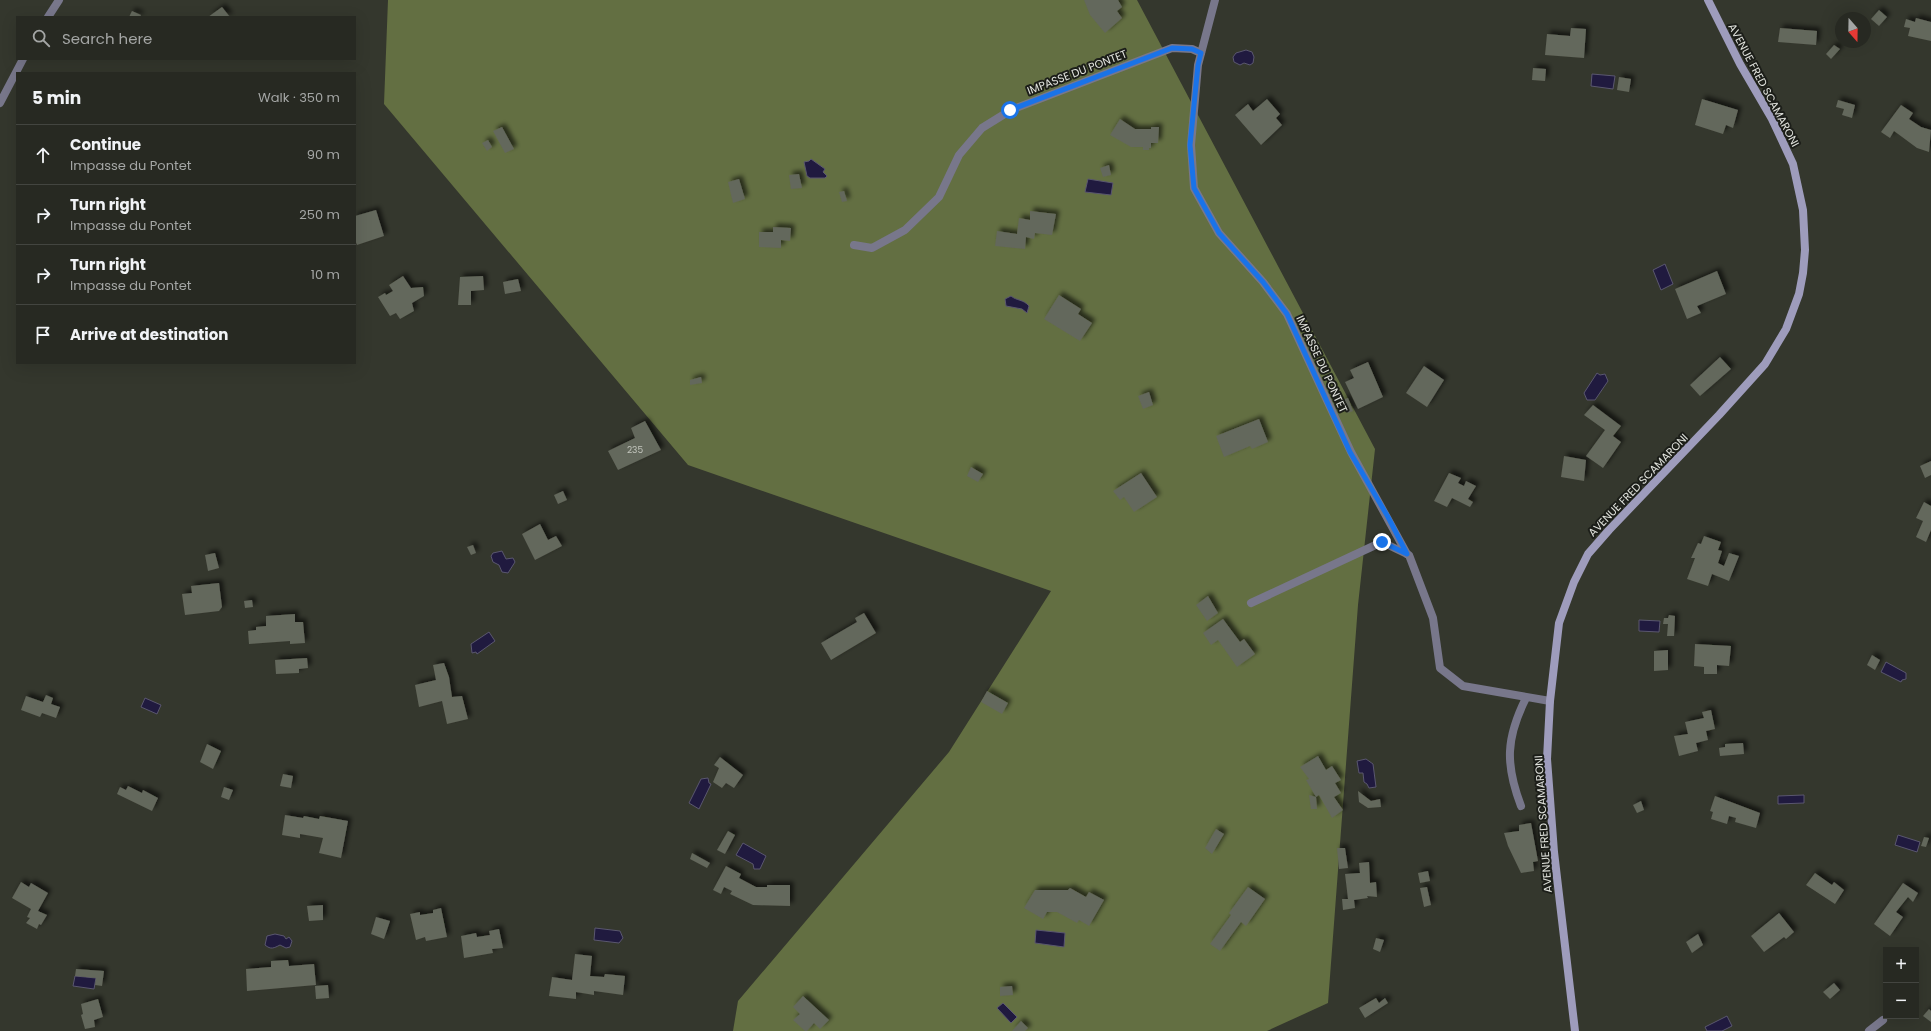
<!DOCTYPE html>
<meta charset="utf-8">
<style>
:root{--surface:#272922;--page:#2f312a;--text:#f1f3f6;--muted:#a4a6a5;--line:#434540}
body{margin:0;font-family:Poppins,sans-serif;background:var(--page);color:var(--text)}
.controls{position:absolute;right:12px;bottom:12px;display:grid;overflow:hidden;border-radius:0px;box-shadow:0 4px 16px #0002}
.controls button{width:36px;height:36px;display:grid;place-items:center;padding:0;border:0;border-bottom:1px solid var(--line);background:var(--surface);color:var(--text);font:20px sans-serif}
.compass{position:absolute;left:1835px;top:12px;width:36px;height:36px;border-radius:50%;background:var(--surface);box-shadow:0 4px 16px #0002;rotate:160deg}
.stop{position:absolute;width:12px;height:12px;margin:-9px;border:3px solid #1a73e8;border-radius:50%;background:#fff}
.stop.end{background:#1a73e8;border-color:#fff;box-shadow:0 1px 4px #0008}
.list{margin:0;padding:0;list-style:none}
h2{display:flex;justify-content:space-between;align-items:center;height:52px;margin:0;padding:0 16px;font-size:17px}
h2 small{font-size:13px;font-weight:400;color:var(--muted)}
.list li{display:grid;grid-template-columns:26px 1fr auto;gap:12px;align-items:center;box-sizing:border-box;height:60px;padding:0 16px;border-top:1px solid var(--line)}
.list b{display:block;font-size:15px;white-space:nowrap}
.list p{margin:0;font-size:13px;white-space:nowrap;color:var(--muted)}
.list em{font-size:13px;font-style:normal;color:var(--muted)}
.icon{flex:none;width:22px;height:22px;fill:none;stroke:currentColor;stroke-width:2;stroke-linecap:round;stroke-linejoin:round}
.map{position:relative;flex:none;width:1931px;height:1031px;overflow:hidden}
.search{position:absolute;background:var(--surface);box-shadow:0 4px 16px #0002;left:16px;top:16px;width:340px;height:44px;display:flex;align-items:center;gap:10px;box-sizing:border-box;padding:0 14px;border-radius:0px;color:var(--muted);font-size:15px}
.panel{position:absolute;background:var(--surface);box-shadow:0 4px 16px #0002;left:16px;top:72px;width:340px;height:292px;border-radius:0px}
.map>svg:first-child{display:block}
</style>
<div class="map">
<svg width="1931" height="1031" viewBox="0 0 1931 1031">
<defs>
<filter id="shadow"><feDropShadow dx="3.5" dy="-3.5" stdDeviation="2" flood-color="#0009"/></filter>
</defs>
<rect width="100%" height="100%" fill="#34372d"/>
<!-- forest -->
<polygon fill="#636f42" points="388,0 1137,0 1375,449 1358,605 1328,1003 1267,1031 733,1031 738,1001 949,752 1051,591 688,465 384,104"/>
<!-- water -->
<g fill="#201a3f" stroke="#5a576f">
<polygon points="1246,50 1252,52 1254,57 1253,63 1250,65 1244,63 1240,65 1234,62 1233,57 1236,53"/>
<polygon points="1592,74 1615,76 1613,89 1591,86"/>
<polygon points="811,159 825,169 823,172 827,176 825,178 810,178 807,176 804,162 809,161"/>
<polygon points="1088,179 1113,183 1111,195 1085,192"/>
<polygon points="1665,264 1673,284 1661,290 1653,270"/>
<path d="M1011,296C1017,301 1023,299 1029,306L1027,313L1022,309L1006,306L1005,299Z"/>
<polygon points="1597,373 1600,375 1605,374 1608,381 1595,400 1587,400 1584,393"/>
<polygon points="502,551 506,559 513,558 515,562 508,573 502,572 499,565 493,562 491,556 493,553"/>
<polygon points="1639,620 1660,621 1659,632 1639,631"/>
<polygon points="489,632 495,641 477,654 476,652 472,653 471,644"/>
<polygon points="1886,662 1906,673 1906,679 1902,680 1901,682 1881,672"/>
<polygon points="145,698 161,705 157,714 141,707"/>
<polygon points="1366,759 1373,764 1376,787 1369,788 1367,784 1364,782 1363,773 1359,773 1357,761"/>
<polygon points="708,778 709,783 711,784 699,809 689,803 701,779"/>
<polygon points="1804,795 1804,803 1778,804 1778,796"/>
<polygon points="1898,835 1920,842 1917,852 1895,845"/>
<polygon points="743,843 766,856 760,869 754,869 753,864 736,855"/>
<polygon points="595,928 620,931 623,938 619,943 594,940"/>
<polygon points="1036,930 1065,933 1064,947 1035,943"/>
<path d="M275,934L284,936L286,939L289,937L292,941L290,947L286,948L280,945C274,948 271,950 265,945L267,936Z"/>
<polygon points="75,976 96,978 94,989 73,986"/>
<polygon points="1003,1003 1017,1017 1011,1023 997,1008"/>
<polygon points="1727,1016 1732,1026 1722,1031 1707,1031 1705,1027"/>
</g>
<!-- building -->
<g fill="#63675b" filter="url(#shadow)">
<polygon points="1084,0 1118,0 1122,7 1117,11 1122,18 1105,33 1090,15"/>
<polygon points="222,7 230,17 208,17"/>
<polygon points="1879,10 1887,17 1879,26 1871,19"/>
<polygon points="132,11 141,15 140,17 129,17"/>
<polygon points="1916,18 1931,22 1931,41 1908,36 1910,28 1904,27 1906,19 1915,22"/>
<polygon points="1571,28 1586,29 1584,58 1545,55 1547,34 1570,36"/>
<polygon points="1780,28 1817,31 1816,45 1778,42"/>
<polygon points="1834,45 1840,49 1831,59 1826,54"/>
<polygon points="1533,68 1546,69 1545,81 1532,80"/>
<polygon points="1619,77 1631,79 1629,92 1617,90"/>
<polygon points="1267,99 1280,114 1276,118 1282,125 1261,145 1235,115 1248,104 1253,111"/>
<polygon points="1702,99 1738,110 1733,128 1726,125 1723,134 1695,125"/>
<polygon points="1838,100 1855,105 1852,118 1842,115 1844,109 1836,107"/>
<polygon points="1901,105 1913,113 1909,119 1921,127 1931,130 1929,152 1917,148 1894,131 1890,138 1881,132"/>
<polygon points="1120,119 1135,129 1151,129 1151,127 1159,127 1158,143 1151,143 1151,148 1149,148 1149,150 1143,150 1143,147 1131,147 1110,135"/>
<polygon points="502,127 514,149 505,153 493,131"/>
<polygon points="488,140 492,147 487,151 482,143"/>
<polygon points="1109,165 1111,175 1103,177 1100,168"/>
<polygon points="799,174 802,188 791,189 789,175"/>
<polygon points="739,179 745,199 733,203 728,182"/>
<polygon points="844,191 847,201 842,202 839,192"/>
<polygon points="376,210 384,236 357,245 355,240 355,216"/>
<polygon points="1030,211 1056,214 1052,235 1035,233 1034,239 1026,237 1025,249 995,246 997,231 1017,234 1019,218 1030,220"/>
<polygon points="773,227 791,228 790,241 781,240 781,248 759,247 759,232 773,232"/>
<polygon points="1717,271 1726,294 1697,306 1701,313 1687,319 1675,289"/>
<polygon points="403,276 411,288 423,287 424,296 412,303 414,311 400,319 396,313 390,316 378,297 385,293 386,295 393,291 389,285"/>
<polygon points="483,276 484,290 471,291 471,305 458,305 460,277"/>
<polygon points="518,279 521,291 505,294 503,282"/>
<polygon points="1059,295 1081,309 1078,314 1092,323 1080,341 1044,319"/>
<polygon points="1720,357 1731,369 1700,396 1690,385"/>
<polygon points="1368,362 1383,397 1358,409 1345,382 1354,378 1350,370"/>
<polygon points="1424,366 1444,380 1427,407 1406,393"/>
<polygon points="701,377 702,383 690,385 690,380"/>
<polygon points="1149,392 1153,405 1143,409 1138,396"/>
<polygon points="1348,398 1353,411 1348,413 1342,400"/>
<polygon points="1593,405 1621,426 1613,436 1621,442 1603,468 1586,456 1605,430 1584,415"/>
<polygon points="1259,419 1268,442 1252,449 1250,446 1224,457 1216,436"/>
<polygon points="645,421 661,450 618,470 608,451 635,438 631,428"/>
<polygon points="1564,456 1586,460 1584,481 1561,477"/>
<polygon points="1931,461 1931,475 1925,478 1920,466"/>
<polygon points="971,467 983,474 978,482 967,476"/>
<polygon points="1141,473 1157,497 1134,512 1124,497 1120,500 1113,491"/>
<polygon points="1449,473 1461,478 1458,483 1464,486 1466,481 1476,486 1468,499 1473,502 1470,507 1452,498 1447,507 1434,501"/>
<polygon points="563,491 567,500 558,504 554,495"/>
<polygon points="1924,502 1931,506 1931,530 1926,542 1916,537 1923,521 1916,518"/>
<polygon points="540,524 548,540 556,536 562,546 535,560 522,534"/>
<polygon points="1704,536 1721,542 1718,550 1722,551 1718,563 1724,566 1729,553 1739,556 1729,581 1712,574 1708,586 1687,579 1695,558 1691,558 1698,543 1701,544"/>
<polygon points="473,545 476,553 471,555 467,547"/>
<polygon points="215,553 219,568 208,571 205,555"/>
<polygon points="219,583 222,607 219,611 185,615 182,594 192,593 191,586"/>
<polygon points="1208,596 1218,613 1207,621 1196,605"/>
<polygon points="252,600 253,607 245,608 244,601"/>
<polygon points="864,613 876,633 831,660 821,643 857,622 855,618"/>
<polygon points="295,614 295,622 303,622 305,643 290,644 290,641 249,644 248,631 256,630 256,627 266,626 266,616"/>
<polygon points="1669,615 1675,616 1674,636 1667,636 1668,624 1663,624 1664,618 1668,618"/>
<polygon points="1223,619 1240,642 1244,639 1255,654 1237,667 1218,640 1211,645 1203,633"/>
<polygon points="1695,644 1731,646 1729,666 1717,665 1717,674 1704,674 1704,667 1694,666"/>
<polygon points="1668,650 1668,670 1654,671 1654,651"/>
<polygon points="1872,655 1880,660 1875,670 1867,665"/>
<polygon points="307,658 308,668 299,669 299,673 276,674 275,660"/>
<polygon points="444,663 449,677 452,697 462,696 468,719 447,724 442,701 419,707 415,685 436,680 433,665"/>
<polygon points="987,691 1008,703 1002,714 981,702"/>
<polygon points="46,695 53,698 51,704 60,707 56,718 42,713 40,717 21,710 26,696 43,702"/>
<polygon points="1711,710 1715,729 1706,731 1708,740 1696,743 1698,751 1679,756 1674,736 1688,734 1685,722 1704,718 1702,712"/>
<polygon points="1743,743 1744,754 1720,756 1719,748 1725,747 1725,744"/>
<polygon points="207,744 221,751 213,769 200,762"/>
<polygon points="1318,756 1326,770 1332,766 1341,780 1335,783 1341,793 1334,797 1343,810 1332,818 1319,795 1316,797 1306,780 1309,779 1300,767"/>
<polygon points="720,757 743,775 734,788 726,783 722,788 713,782 719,768 714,765"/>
<polygon points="283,774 293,776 291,788 280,786"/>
<polygon points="128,786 142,793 143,790 158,798 152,811 117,794 120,787 126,790"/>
<polygon points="224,787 233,790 229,800 221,797"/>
<polygon points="1358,791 1371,801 1380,799 1381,807 1368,808 1359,802"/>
<polygon points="1309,795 1316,797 1317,809 1311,809"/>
<polygon points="1715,796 1760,813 1756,828 1735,822 1736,818 1729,816 1727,824 1711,819 1713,812 1710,811"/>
<polygon points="1641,801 1644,810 1637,813 1633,805"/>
<polygon points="285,815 303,818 304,816 319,819 320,816 348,821 341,858 319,853 323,838 300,834 300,838 282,835"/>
<polygon points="1531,823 1538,861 1533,862 1534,871 1521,873 1508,846 1504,833 1519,831 1519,825"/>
<polygon points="1216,829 1224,834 1212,854 1205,848"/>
<polygon points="728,831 735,835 725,854 717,850"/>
<polygon points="1924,837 1929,838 1926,847 1921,846"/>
<polygon points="1337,848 1345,848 1348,868 1339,869"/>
<polygon points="692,853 710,863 707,868 690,859"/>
<polygon points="1369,862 1370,883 1376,882 1377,897 1367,896 1368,898 1354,900 1355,908 1343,910 1342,899 1348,899 1345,874 1360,873 1359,863"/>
<polygon points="726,866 741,874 739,878 756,887 767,887 767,885 790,885 790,906 753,905 730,894 732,891 724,887 721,894 713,890"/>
<polygon points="1428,871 1430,881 1420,883 1418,873"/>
<polygon points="1815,873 1832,885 1834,882 1844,890 1835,904 1806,885"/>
<polygon points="21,882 29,887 31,883 48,893 38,911 47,915 41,925 39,924 37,929 26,923 30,918 27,917 31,909 12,898"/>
<polygon points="1903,883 1918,893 1913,902 1908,897 1896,912 1903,917 1890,936 1874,924"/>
<polygon points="1248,887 1265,899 1246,926 1241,922 1220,951 1210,944 1231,915 1229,913"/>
<polygon points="1427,887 1431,905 1424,907 1420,888"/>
<polygon points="1070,888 1086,897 1089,892 1104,900 1089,926 1079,920 1077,923 1057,912 1047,912 1043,919 1024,908 1035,890 1068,890"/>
<polygon points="323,905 323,920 309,921 307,906"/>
<polygon points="441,908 447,937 426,941 425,937 416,940 410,914 420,912 420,915 433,913 433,910"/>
<polygon points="1779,913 1794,932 1786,939 1784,937 1764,952 1751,936"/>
<polygon points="376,917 390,921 384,939 371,934"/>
<polygon points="499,929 503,948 492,949 493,953 464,958 461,936 476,933 477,937 490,935 489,931"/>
<polygon points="1698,934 1703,945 1692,953 1686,942"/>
<polygon points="1376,938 1384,940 1380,952 1373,949"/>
<polygon points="575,954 592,956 590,976 604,977 605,974 625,976 623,995 594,991 594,995 576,992 576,999 549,996 552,977 572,980"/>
<polygon points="288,960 289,966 314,964 316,985 247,991 246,969 271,967 271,961"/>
<polygon points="76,969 104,971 102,986 95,985 96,978 75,976"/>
<polygon points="1834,983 1840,990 1830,999 1823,992"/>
<polygon points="328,985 329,998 316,999 315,986"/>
<polygon points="1012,986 1013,995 1000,996 1000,987"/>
<polygon points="803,996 829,1020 820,1029 814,1023 807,1031 805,1031 793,1020 800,1014 793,1007"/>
<polygon points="1376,998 1379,1003 1385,998 1388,1003 1365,1018 1359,1008"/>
<polygon points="98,999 103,1017 94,1020 95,1027 85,1029 81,1015 83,1014 81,1004"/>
<polygon points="1929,1009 1931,1011 1931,1022 1923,1016"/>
<polygon points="1021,1021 1028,1028 1025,1031 1012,1031"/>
</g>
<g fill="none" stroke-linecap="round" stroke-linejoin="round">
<!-- lane -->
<path stroke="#78778b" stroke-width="8" d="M1521,806C1505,764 1506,738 1526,698"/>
<!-- street -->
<g stroke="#78778b" stroke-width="8">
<polyline points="1215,0 1198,65 1191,145 1194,188 1219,233 1263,282 1287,314 1351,452 1407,554"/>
<polyline points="48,17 59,0"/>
<polyline points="0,103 23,59"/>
<polyline points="854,245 872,248 905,230 939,197 959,155 982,128 1011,110 1172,48 1192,49 1201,53"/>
<polyline points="1251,603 1382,542 1409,555 1433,618 1440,668 1463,686 1550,701"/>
<polyline points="1869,1031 1883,1020"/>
</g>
<!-- secondary -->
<polyline stroke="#9e9cbc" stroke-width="8" points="1575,1031 1554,852 1547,759 1550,701 1559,623 1574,582 1588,554 1609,530 1719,415 1765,364 1786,329 1799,294 1803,273 1805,250 1803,210 1793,164 1772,119 1740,64 1708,0"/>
</g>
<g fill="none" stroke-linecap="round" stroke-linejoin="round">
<!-- route -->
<polyline stroke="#1a73e8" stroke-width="5" points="1010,110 1172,48 1192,49 1201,53 1198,65 1190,145 1194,188 1219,233 1263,282 1287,314 1350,452 1388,517 1407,554 1382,542"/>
</g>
<g text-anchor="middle" stroke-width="4" stroke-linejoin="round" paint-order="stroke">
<!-- number labels -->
<g font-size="9" fill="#c2c5bd">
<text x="635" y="453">235</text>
</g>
<!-- street labels -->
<g font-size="11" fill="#e2e4de" stroke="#1c1e19">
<text transform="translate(1077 72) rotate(-21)" y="4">IMPASSE DU PONTET</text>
<text transform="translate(1764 85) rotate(62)" y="4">AVENUE FRED SCAMARONI</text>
<text transform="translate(1322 364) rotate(65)" y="4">IMPASSE DU PONTET</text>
<text transform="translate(1638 485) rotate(-46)" y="4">AVENUE FRED SCAMARONI</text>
<text transform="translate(1543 824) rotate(-94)" y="4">AVENUE FRED SCAMARONI</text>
</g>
</g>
</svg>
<div class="controls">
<button>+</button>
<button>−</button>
</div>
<svg class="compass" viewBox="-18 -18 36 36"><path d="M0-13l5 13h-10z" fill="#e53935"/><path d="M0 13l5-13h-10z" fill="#a4a6a5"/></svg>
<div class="stop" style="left:1010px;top:110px"></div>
<div class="stop end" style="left:1382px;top:542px"></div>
<div class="search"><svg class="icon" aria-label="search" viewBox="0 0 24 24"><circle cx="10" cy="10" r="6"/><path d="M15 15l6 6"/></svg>Search here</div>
<section class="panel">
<h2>5 min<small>Walk · 350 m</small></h2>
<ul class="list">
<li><svg class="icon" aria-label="ahead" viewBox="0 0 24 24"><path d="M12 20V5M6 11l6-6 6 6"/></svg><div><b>Continue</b><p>Impasse du Pontet</p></div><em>90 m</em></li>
<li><svg class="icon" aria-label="right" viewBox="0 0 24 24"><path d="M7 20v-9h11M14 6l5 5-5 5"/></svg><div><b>Turn right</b><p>Impasse du Pontet</p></div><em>250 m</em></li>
<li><svg class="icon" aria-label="right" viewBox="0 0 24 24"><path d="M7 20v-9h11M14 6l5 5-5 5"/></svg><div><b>Turn right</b><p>Impasse du Pontet</p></div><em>10 m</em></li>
<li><svg class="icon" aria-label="arrive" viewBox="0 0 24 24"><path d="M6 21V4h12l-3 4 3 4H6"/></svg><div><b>Arrive at destination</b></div></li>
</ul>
</section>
</div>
